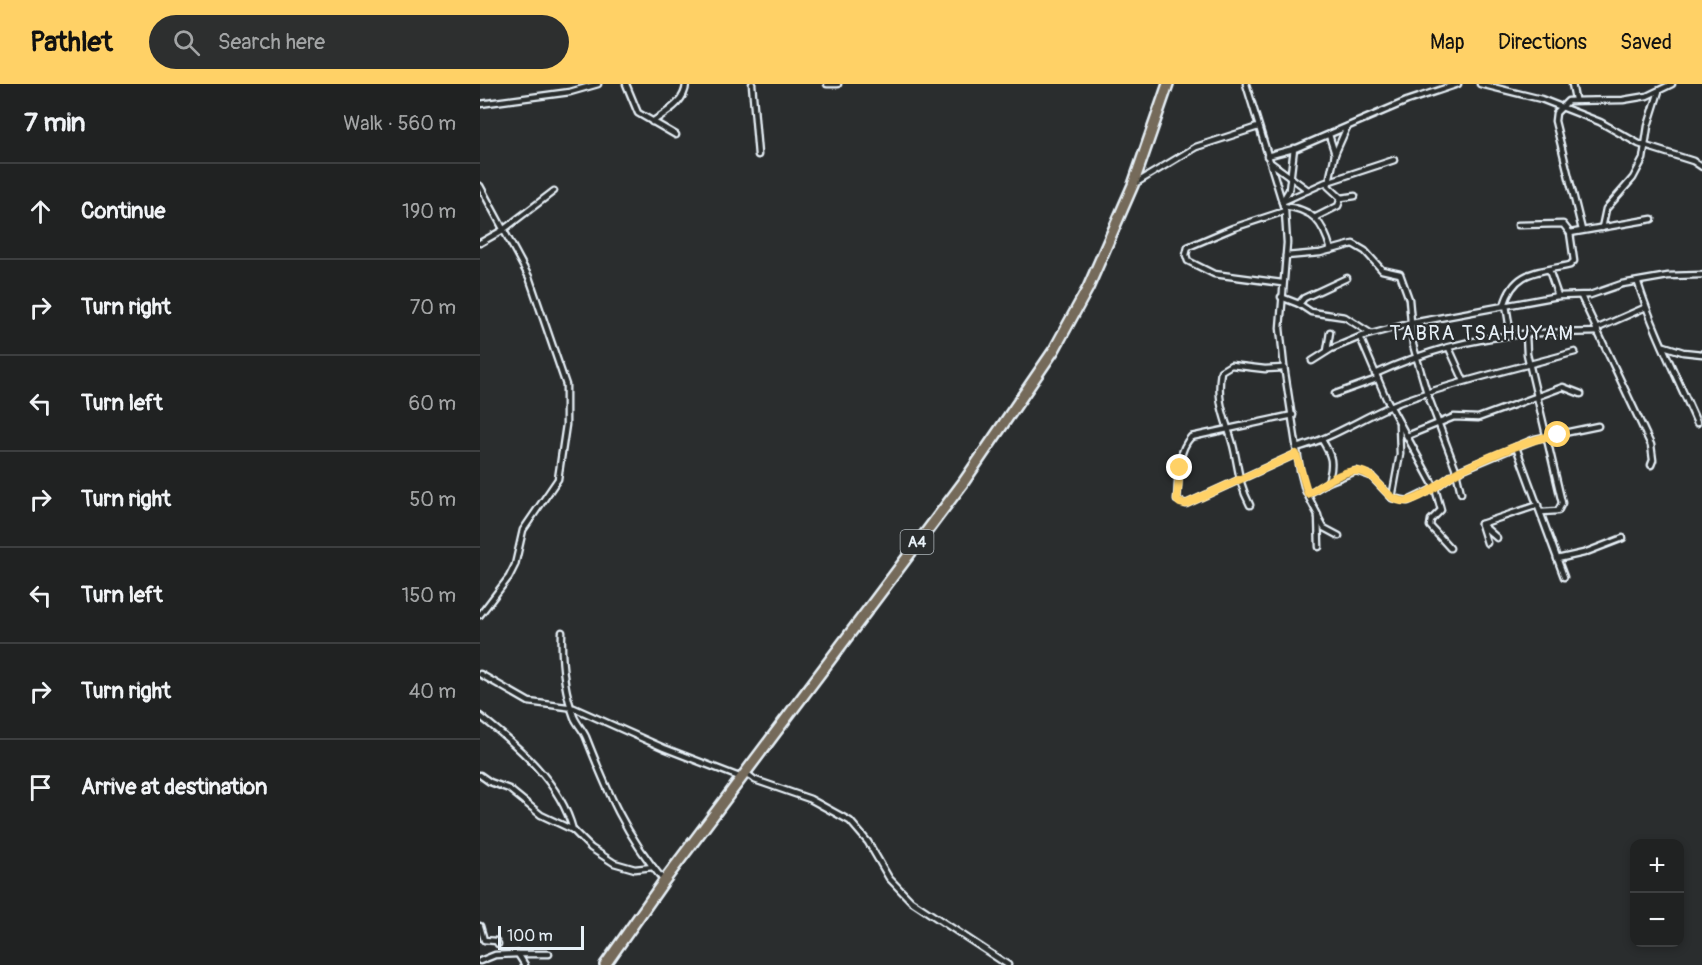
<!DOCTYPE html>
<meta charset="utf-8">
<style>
:root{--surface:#202222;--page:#2d2f2f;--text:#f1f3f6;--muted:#a2a4a5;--line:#3d3f40;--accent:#ffd166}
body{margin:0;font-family:Pangolin,sans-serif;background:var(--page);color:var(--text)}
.controls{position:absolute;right:18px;bottom:18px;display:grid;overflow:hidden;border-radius:12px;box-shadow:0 3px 9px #0003}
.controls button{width:54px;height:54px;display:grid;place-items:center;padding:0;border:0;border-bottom:2px solid var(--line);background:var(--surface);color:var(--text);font:30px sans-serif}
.scale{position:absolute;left:18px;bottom:15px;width:86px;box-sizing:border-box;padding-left:6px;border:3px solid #e8f1f8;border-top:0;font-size:16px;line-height:21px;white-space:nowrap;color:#e8f1f8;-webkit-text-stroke:4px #2a2d2e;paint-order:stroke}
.stop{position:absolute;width:18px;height:18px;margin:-14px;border:4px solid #ffd166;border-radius:50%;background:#fff}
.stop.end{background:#ffd166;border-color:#fff;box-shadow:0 2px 6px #0008}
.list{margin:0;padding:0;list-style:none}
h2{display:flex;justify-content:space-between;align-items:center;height:78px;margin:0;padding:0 24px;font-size:26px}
h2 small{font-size:20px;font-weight:400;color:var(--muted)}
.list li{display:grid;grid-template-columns:39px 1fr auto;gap:18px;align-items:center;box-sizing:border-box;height:96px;padding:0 24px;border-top:2px solid var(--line)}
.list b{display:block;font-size:22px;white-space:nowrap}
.list em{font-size:20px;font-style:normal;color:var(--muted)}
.icon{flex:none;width:33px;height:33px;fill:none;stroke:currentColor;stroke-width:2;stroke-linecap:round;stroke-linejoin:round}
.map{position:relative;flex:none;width:1222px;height:881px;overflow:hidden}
header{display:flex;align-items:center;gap:36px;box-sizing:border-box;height:84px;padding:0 30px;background:var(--accent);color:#111}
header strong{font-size:28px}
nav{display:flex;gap:33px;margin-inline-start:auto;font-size:21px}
.search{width:420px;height:54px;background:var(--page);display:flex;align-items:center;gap:15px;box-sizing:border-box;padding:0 21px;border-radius:33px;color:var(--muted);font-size:22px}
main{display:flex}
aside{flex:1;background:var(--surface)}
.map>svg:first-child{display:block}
</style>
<header>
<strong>Pathlet</strong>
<div class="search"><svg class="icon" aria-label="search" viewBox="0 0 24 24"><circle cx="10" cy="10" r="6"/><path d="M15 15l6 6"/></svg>Search here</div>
<nav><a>Map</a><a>Directions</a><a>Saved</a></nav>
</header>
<main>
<aside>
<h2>7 min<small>Walk · 560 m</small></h2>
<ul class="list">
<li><svg class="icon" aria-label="ahead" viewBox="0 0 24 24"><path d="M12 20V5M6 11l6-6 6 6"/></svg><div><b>Continue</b></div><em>190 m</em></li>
<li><svg class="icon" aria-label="right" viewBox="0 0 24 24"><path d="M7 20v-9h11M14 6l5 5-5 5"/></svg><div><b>Turn right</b></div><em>70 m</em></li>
<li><svg class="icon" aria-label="left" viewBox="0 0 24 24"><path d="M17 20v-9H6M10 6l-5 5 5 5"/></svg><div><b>Turn left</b></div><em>60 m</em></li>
<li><svg class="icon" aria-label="right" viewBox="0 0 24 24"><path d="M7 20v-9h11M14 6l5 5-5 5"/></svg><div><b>Turn right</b></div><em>50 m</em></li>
<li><svg class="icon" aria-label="left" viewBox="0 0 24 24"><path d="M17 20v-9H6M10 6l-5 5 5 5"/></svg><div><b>Turn left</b></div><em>150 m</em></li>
<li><svg class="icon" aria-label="right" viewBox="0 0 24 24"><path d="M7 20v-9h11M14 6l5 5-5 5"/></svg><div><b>Turn right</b></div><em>40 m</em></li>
<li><svg class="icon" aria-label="arrive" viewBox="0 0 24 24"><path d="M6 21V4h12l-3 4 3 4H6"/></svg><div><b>Arrive at destination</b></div></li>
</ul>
</aside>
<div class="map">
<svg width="1222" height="881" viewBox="0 0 1222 881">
<rect width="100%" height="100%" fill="#2a2d2e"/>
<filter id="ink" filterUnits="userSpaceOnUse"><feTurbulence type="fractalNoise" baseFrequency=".0167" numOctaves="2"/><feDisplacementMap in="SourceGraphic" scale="12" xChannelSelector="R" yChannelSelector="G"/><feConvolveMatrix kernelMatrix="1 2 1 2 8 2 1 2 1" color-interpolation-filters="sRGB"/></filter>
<g filter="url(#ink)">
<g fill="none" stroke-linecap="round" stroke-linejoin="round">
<!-- street casing -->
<g stroke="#e8f1f8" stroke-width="9">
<g id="street">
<polyline points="146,0 158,29 196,51"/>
<polyline points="272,0 278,71"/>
<polyline points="347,0 358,0"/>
<polyline points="766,0 805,127 807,159 800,244 804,282 820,386 825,406 838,431 839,463"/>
<polyline points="1000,0 1061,15 1120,38 1159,60 1213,77 1222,83"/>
<polyline points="1092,0 1095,15"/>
<polyline points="0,20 90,8 118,0"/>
<path d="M172,38C186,28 205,19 206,0"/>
<polyline points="849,51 855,70 848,102 861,114"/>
<polyline points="855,70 867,43"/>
<polyline points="787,72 817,64 927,17 978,0"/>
<polyline points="790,78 828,106"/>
<polyline points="656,99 716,63 778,43"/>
<polyline points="0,102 49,193 86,301 86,341 78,395 43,446 35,481 29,493 0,531"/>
<polyline points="802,118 844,99 914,76"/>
<polyline points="802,118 809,106 814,64"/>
<path d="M803,122C833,125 843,138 851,166"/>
<polyline points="836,133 858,122 861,114 875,112"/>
<polyline points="1122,144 1126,125 1153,94 1163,75 1168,42 1179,7"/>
<polyline points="1102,146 1075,37 1076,29 1088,17 1143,16 1167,12 1192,0"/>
<polyline points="1090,149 1172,135"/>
<polyline points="0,159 23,146 74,107"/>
<polyline points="806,172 840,169 873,160 885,167 902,186 920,190 929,215 933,261 947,309 975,383 981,409"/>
<polyline points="1069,186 1078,212"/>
<polyline points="802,199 734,190 708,177 706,171 708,163 753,144 805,127"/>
<path d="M1158,199C1173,246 1197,293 1217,339"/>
<polyline points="1101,212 1171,361 1173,376 1171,381"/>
<polyline points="801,213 819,220 831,228 865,233 890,249"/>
<polyline points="819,220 824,214 867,194"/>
<polyline points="1026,221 1031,252"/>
<path d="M1024,222C1034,185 1060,188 1090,181L1094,177L1090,149L1083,140L1038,141"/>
<polyline points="1116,245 1164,224"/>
<polyline points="1046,250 1047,270 1082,419 1078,427 1061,428"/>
<polyline points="880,253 906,314 955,404 961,426 951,436 950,442 970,464"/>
<polyline points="1184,262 1203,268 1222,270"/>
<polyline points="969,264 984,297"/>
<polyline points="847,267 850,248"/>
<polyline points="832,277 851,265 880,253 932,239 1078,212 1110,211 1142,200 1188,192 1222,191"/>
<path d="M895,290C941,269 993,254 1043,250C1068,248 1093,249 1118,248"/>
<polyline points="855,310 897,295"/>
<path d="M813,331L711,353C696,369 699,396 697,416L706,420L816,370"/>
<polyline points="927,352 974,333 998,334 1083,303 1101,310"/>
<path d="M842,356C852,372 854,379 848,398"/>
<polyline points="1036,363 1084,493"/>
<path d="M816,364C855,354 888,329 926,316C981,296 1038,284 1095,268"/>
<polyline points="828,410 848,398 876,387 891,392 912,414 928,417 955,404 976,388 1055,355 1118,342"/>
<polyline points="912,414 920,370 919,340"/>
<path d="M770,421C758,398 759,385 753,361C745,332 736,319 741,287L751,281L785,285L804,284"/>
<polyline points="838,433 844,444 859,452"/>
<polyline points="1001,440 1058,421"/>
<polyline points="1007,459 1001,440 1017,454"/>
<polyline points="1077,475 1104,469 1143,454"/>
<path d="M82,548C81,577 84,606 94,633C97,640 103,646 106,653C128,709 145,750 184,797"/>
<polyline points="0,590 49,618 94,624 184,664 262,694"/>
<path d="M0,632C37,661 81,699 93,746"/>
<polyline points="266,689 275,696 330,715 370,737 388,758 409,794 431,817 528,881"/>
<polyline points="0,691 10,698 29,705 61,731 93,746 111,764 134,779 155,785 173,783"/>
<polyline points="0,842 4,856 16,857 18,860"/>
<polyline points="0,877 15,871 38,870"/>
<polyline points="45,881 38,870 69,870"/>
</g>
</g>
<!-- highway casing -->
<g stroke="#e8f1f8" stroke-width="14">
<polyline id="highway" points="125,881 184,797 483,399 574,266 608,204 653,101 688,0"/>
</g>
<!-- street -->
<use href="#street" stroke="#2a2d2e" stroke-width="4.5"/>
<!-- highway -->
<use href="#highway" stroke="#746a5a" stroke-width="9"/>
</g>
</g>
<g fill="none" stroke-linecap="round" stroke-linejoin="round" filter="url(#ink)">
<!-- route -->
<path stroke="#ffd166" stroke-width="8" d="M700,384L697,416L700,419L706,420L816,370L828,410C840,402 862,386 877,387C899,388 905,420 927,417C947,413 962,396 979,387C1004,375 1051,354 1078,351"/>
</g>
<g text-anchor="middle" stroke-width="4.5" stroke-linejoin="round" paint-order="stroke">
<!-- shield labels -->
<rect fill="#2a2d2e" stroke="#afb6bb" stroke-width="1.5" x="420.5" y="446" width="33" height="24" rx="4.5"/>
<g font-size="15" font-weight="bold" fill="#e8f1f8">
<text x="437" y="463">A4</text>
</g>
<!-- quarter labels -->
<g font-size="20" letter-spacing="1.5" fill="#e8f1f8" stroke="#2a2d2e">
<text x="1002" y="256">TABRA TSAHUYAM</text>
</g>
</g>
</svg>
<div class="controls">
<button>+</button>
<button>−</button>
</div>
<div class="scale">100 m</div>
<div class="stop" style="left:1078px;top:351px"></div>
<div class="stop end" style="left:700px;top:384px"></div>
</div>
</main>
